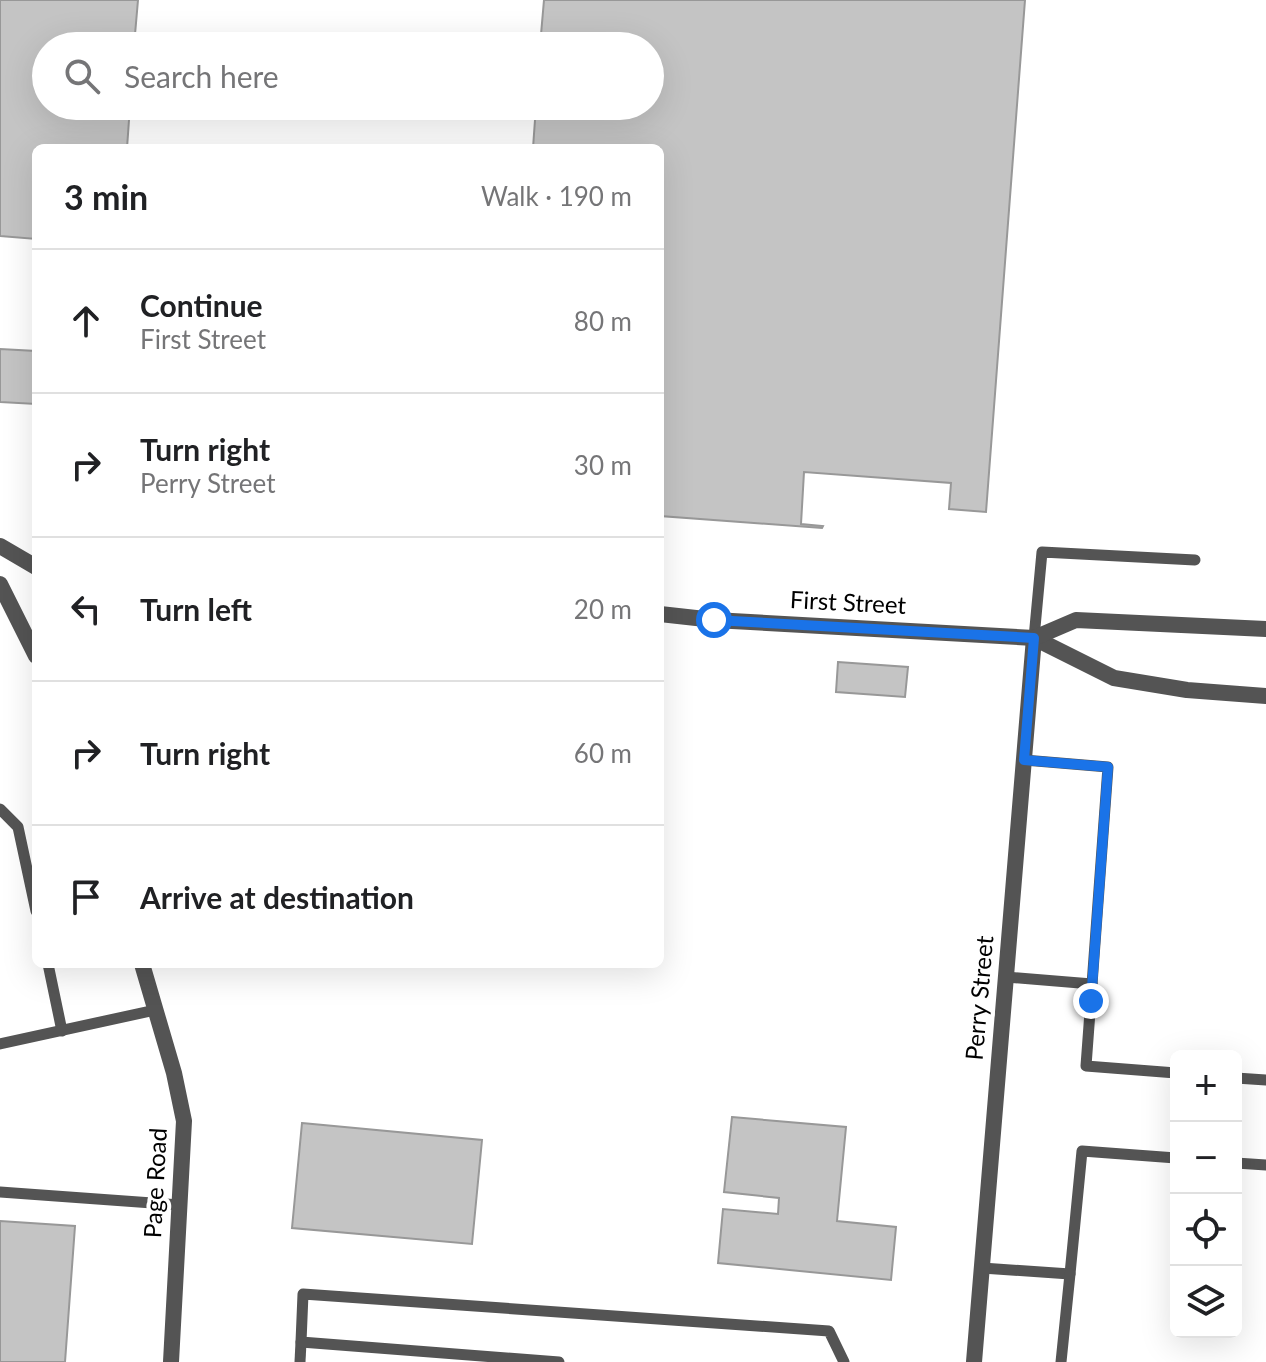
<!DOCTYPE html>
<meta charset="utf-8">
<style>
:root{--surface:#fff;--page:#f2f2f2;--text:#202124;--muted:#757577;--line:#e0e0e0}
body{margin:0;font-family:Lato,sans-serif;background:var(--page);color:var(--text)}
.controls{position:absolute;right:24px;bottom:24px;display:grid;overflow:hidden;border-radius:12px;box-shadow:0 8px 32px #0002}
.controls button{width:72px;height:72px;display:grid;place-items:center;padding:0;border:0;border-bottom:2px solid var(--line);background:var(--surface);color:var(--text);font:40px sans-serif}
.stop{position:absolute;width:24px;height:24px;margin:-18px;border:6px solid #1a73e8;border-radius:50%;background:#fff}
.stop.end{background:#1a73e8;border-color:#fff;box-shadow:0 2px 8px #0008}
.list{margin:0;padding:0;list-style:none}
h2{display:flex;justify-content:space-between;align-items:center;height:104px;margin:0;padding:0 32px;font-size:34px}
h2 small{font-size:26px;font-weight:400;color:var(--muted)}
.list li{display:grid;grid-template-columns:52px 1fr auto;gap:24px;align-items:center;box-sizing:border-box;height:144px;padding:0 32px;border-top:2px solid var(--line)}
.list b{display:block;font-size:30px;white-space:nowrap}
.list p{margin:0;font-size:26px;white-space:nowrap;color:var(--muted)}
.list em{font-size:26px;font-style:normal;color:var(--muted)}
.icon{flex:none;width:44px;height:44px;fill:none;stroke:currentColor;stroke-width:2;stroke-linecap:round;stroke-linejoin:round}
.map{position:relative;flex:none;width:1266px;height:1362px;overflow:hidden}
.search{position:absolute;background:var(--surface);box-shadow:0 8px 32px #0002;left:32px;top:32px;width:632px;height:88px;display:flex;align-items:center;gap:20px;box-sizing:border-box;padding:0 28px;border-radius:44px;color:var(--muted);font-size:30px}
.panel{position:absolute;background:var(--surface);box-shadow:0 8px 32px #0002;left:32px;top:144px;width:632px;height:824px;border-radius:12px}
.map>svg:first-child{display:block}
</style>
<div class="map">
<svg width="1266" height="1362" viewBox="0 0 1266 1362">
<rect width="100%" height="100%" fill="#fff"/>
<!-- building -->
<g fill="#c4c4c4" stroke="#989898" stroke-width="2">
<polygon points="0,0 138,0 134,46 46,46 46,106 130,106 127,148 36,148 36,239 0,236"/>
<polygon points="544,0 1025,0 986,512 949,509 951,483 804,472 801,524 823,526 822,528 660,516 660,148 533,148 536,106 650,106 650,46 540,46"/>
<polygon points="0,349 36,351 36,404 0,402"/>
<polygon points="838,662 908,667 905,697 836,692"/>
<polygon points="732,1117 846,1127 837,1221 896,1227 891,1280 718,1263 723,1209 778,1214 779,1198 724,1192"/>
<polygon points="302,1123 482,1140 472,1244 292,1228"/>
<polygon points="0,1221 75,1226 65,1362 0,1362"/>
</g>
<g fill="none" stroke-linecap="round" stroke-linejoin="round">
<!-- service -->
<g stroke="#545454" stroke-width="11">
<polyline points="1034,638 1042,552 1195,560"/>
<polyline points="1024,760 1108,767 1086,1066 1176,1073"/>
<polyline points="0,809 18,827 36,911"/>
<polyline points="48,964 62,1031"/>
<polyline points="1006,977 1092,984"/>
<polyline points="0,1044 155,1010"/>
<polyline points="1236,1078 1266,1080"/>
<polyline points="1236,1163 1266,1165"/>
<polyline points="0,1192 180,1205"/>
<polyline points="982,1268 1070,1274 1082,1151 1176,1158"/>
<polyline points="300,1362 301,1342"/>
<polyline points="559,1362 301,1342 303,1294 829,1331 844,1362"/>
<polyline points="1061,1362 1070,1274"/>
</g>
<!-- minor -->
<g stroke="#545454" stroke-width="16">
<polyline points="0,584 36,656"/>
<polyline points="142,964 174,1073 184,1121 171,1362"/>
<polyline points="974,1362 1034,638"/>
</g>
<!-- tertiary -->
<g stroke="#545454" stroke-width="16">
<polyline points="0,546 36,567"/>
<polyline points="660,614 714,620 1034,638 1114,678 1187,690 1266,696"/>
<polyline points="1034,638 1076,620 1266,629"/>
</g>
</g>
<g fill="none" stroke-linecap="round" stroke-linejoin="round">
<!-- route -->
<polyline stroke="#1a73e8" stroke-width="10" points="714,620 1034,638 1024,760 1108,767 1091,1001"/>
</g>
<g text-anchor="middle" stroke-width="8" stroke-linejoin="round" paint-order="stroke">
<!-- street labels -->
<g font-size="24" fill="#000" stroke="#fff">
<text transform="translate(848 603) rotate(3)" y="8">First Street</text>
<text transform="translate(980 998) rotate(-85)" y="8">Perry Street</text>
<text transform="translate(156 1183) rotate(-87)" y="8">Page Road</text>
</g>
</g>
</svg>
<div class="controls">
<button>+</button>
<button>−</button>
<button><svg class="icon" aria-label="locate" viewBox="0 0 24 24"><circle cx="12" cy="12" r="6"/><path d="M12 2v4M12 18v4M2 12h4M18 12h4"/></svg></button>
<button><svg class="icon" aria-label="layers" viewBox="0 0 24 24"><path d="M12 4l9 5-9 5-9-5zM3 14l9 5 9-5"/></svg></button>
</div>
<div class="stop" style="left:714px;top:620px"></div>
<div class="stop end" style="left:1091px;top:1001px"></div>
<div class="search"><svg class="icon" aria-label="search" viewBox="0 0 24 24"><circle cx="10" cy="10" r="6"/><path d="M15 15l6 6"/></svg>Search here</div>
<section class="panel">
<h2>3 min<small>Walk · 190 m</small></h2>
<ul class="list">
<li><svg class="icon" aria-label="ahead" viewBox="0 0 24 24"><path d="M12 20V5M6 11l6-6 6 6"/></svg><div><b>Continue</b><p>First Street</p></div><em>80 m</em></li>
<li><svg class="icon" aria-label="right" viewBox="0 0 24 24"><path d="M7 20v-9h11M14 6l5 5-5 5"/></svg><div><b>Turn right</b><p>Perry Street</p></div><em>30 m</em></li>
<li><svg class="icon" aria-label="left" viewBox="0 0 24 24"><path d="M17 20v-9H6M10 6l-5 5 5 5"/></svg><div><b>Turn left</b></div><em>20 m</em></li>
<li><svg class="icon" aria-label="right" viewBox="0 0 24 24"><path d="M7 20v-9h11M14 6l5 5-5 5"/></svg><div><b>Turn right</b></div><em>60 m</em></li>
<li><svg class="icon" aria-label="arrive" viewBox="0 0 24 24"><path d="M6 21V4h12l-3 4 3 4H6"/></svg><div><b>Arrive at destination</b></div></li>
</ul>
</section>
</div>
